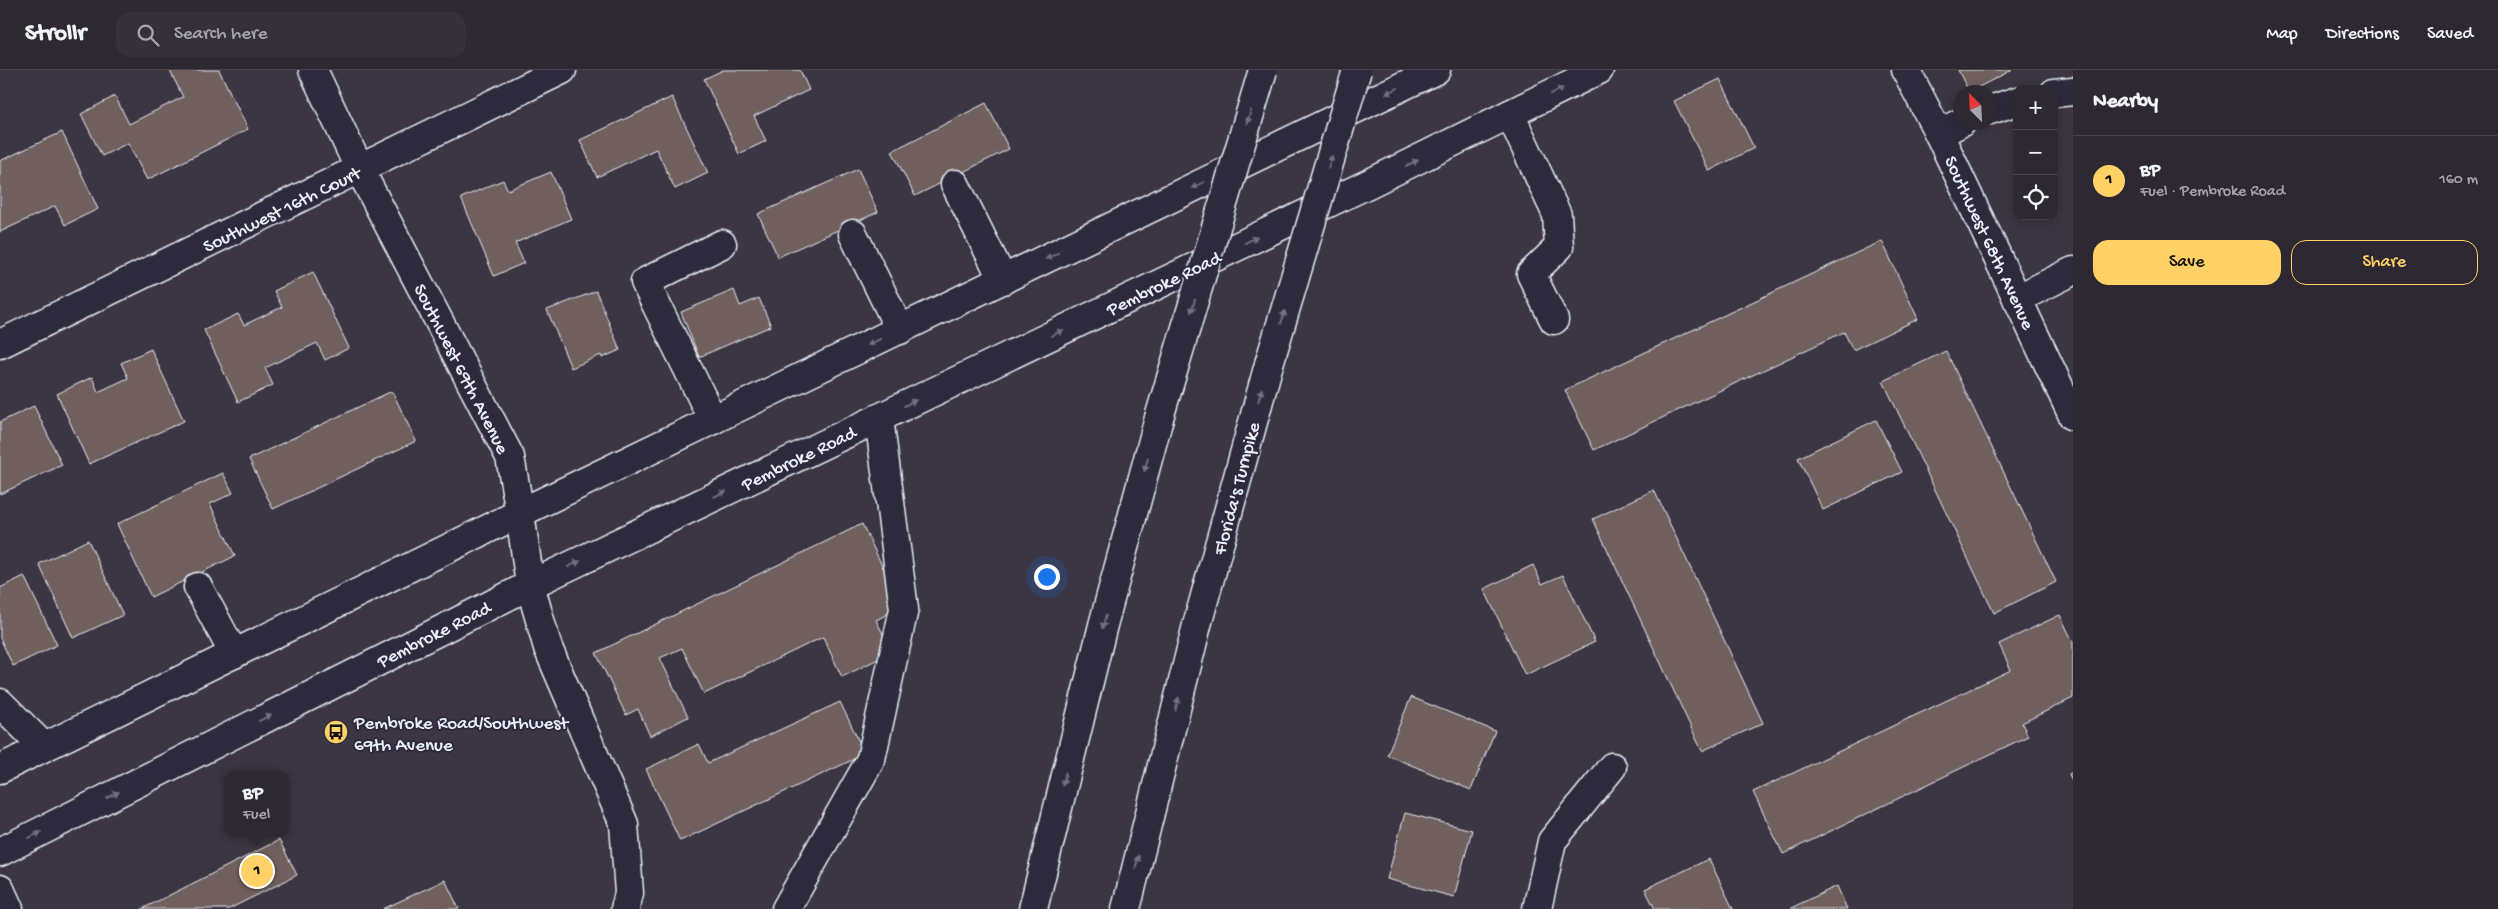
<!DOCTYPE html>
<meta charset="utf-8">
<style>
:root{--surface:#2d2832;--page:#35303a;--text:#f1f3f6;--muted:#a7a6ac;--line:#48444d;--accent:#ffd166}
body{margin:0;font-family:"Gochi Hand",sans-serif;background:var(--page);color:var(--text)}
.controls{position:absolute;right:15px;top:15px;display:grid;overflow:hidden;border-radius:10px;box-shadow:0 2px 12px #0003}
.controls button{width:45px;height:45px;display:grid;place-items:center;padding:0;border:0;border-bottom:1px solid var(--line);background:var(--surface);color:var(--text);font:25px sans-serif}
.compass{position:absolute;left:1953px;top:15px;width:45px;height:45px;border-radius:50%;background:var(--surface);box-shadow:0 2px 12px #0003;rotate:336deg}
.you{position:absolute;left:1046px;top:506px;width:18px;height:18px;margin:-12px;border:4px solid #fff;border-radius:50%;background:#1a73e8;box-shadow:0 0 0 8px #1a73e833}
.badge{display:grid;place-items:center;width:32px;height:32px;border-radius:50%;background:var(--accent);color:#111;font-size:16px;font-weight:700}
.pin{position:absolute;translate:-50% -50%;border:2px solid #fff;box-shadow:0 1px 5px #0006}
.popup{position:absolute;left:224px;top:701px;width:65px;height:65px;box-sizing:border-box;display:grid;place-content:center;border-radius:10px;background:var(--surface);filter:drop-shadow(0 1px 4px #0005);font-size:16px;white-space:nowrap;color:var(--muted)}
.popup b{font-size:19px;color:var(--text)}
.popup::after{content:'';position:absolute;left:50%;top:100%;margin-left:-10px;border:10px solid transparent;border-top-color:var(--surface)}
.list{margin:0;padding:0;list-style:none}
h2{display:flex;justify-content:space-between;align-items:center;height:65px;margin:0;padding:0 20px;font-size:21px}
h2 small{font-size:16px;font-weight:400;color:var(--muted)}
.list li{display:grid;grid-template-columns:32px 1fr auto;gap:15px;align-items:center;box-sizing:border-box;height:90px;padding:0 20px;border-top:1px solid var(--line)}
.list b{display:block;font-size:19px;white-space:nowrap}
.list p{margin:0;font-size:16px;white-space:nowrap;color:var(--muted)}
.list em{font-size:16px;font-style:normal;color:var(--muted)}
.actions{display:flex;gap:10px;padding:15px 20px}
.actions a{flex:1;padding:11px 0;border:1px solid var(--accent);border-radius:15px;text-align:center;font-size:18px;color:var(--accent)}
.actions .main{background:var(--accent);color:#111}
.icon{flex:none;width:28px;height:28px;fill:none;stroke:currentColor;stroke-width:2;stroke-linecap:round;stroke-linejoin:round}
.map{position:relative;flex:none;width:2073px;height:839px;overflow:hidden}
header{display:flex;align-items:center;gap:30px;box-sizing:border-box;height:70px;padding:0 25px;background:var(--surface);border-bottom:1px solid var(--line)}
header strong{font-size:24px}
nav{display:flex;gap:28px;margin-inline-start:auto;font-size:18px}
.search{width:350px;height:45px;background:var(--page);display:flex;align-items:center;gap:12px;box-sizing:border-box;padding:0 18px;border-radius:15px;color:var(--muted);font-size:19px}
main{display:flex}
aside{flex:1;background:var(--surface)}
.map>svg:first-child{display:block}
</style>
<header>
<strong>Strollr</strong>
<div class="search"><svg class="icon" aria-label="search" viewBox="0 0 24 24"><circle cx="10" cy="10" r="6"/><path d="M15 15l6 6"/></svg>Search here</div>
<nav><a>Map</a><a>Directions</a><a>Saved</a></nav>
</header>
<main>
<div class="map">
<svg width="2073" height="839" viewBox="0 0 2073 839">
<rect width="100%" height="100%" fill="#3c3543"/>
<filter id="ink" filterUnits="userSpaceOnUse"><feTurbulence type="fractalNoise" baseFrequency=".02" numOctaves="2"/><feDisplacementMap in="SourceGraphic" scale="10" xChannelSelector="R" yChannelSelector="G"/><feConvolveMatrix kernelMatrix="1 2 1 2 8 2 1 2 1" color-interpolation-filters="sRGB"/></filter>
<g filter="url(#ink)">
<!-- building -->
<g fill="#705f5d" stroke="#e8f1f8">
<polygon points="172,0 219,0 248,59 147,110 128,73 102,86 81,44 115,26 129,54 183,27 170,1"/>
<polygon points="723,0 800,0 809,20 754,46 766,71 739,84 704,9"/>
<polygon points="1958,0 2012,0 1969,22"/>
<polygon points="1720,9 1754,78 1709,101 1674,31"/>
<polygon points="672,27 708,103 675,119 656,79 597,107 580,70"/>
<polygon points="986,33 1009,79 915,126 892,81"/>
<polygon points="62,62 98,139 65,155 55,136 0,162 0,91"/>
<polygon points="858,99 878,142 778,187 758,144"/>
<polygon points="551,102 571,149 515,173 524,193 494,206 461,128 503,110 508,120"/>
<polygon points="1882,171 1918,249 1853,280 1844,262 1594,380 1565,320"/>
<polygon points="313,202 349,278 325,290 317,273 265,298 273,315 238,332 204,260 238,244 244,255 282,237 274,221"/>
<polygon points="734,220 740,236 759,228 771,256 699,287 681,242"/>
<polygon points="596,221 620,280 602,288 601,285 571,298 547,240"/>
<polygon points="151,279 184,351 89,394 57,324 92,307 98,322 128,308 121,293"/>
<polygon points="1946,281 2056,512 1994,543 1883,311"/>
<polygon points="392,321 416,371 273,439 249,389"/>
<polygon points="34,336 62,395 0,424 0,352"/>
<polygon points="1876,350 1902,402 1823,440 1798,388"/>
<polygon points="223,403 233,423 210,434 235,486 151,527 117,454"/>
<polygon points="1654,420 1763,653 1702,681 1593,449"/>
<polygon points="862,454 902,537 876,550 892,582 842,607 823,567 704,624 682,578 660,588 688,647 650,666 638,639 626,645 596,583"/>
<polygon points="88,470 123,545 73,568 39,494"/>
<polygon points="1533,495 1542,514 1563,505 1595,572 1525,605 1484,519"/>
<polygon points="24,506 57,575 13,596 0,568 0,518"/>
<polygon points="2060,545 2073,572 2073,628 2022,653 2028,666 1783,784 1753,722 2011,600 1999,574"/>
<polygon points="1411,627 1495,661 1471,720 1387,685"/>
<polygon points="840,632 865,684 680,771 646,699 699,674 708,693"/>
<polygon points="2073,702 2073,713 2069,704"/>
<polygon points="1405,743 1472,760 1454,827 1387,809"/>
<polygon points="279,770 297,805 229,839 142,839"/>
<polygon points="1709,789 1733,839 1655,839 1645,819"/>
<polygon points="445,810 459,839 383,839"/>
<polygon points="1837,816 1847,839 1792,839 1791,838"/>
</g>
<g fill="none" stroke-linecap="round" stroke-linejoin="round">
<!-- minor casing -->
<g stroke="#e8f1f8" stroke-width="31">
<g id="minor">
<polyline points="313,0 360,100 510,387 520,443 530,515 548,578 624,754 629,823 625,839"/>
<polyline points="1906,0 1939,64 2073,346"/>
<polyline points="2054,23 2073,21"/>
<polyline points="1990,40 2017,31"/>
<polyline points="1510,44 1557,145 1559,177 1531,204 1554,250"/>
<polyline points="1939,64 1962,52"/>
<polyline points="955,114 1003,210"/>
<polyline points="853,164 900,260"/>
<polyline points="2017,229 2073,201"/>
<polyline points="0,274 562,0"/>
<polyline points="713,350 645,212 722,174"/>
<polyline points="198,517 234,584"/>
<polyline points="0,633 44,677"/>
<polyline points="0,819 9,839"/>
<polyline points="786,839 871,689 904,539 879,348"/>
<polyline points="1537,839 1552,771 1612,697"/>
</g>
</g>
<!-- major casing -->
<g stroke="#e8f1f8" stroke-width="31">
<g id="major">
<polyline points="0,699 520,443 1436,0"/>
<polyline points="0,782 530,515 1368,114 1599,0"/>
</g>
</g>
<!-- highway casing -->
<g stroke="#e8f1f8" stroke-width="31">
<g id="highway">
<polyline points="1033,839 1103,555 1159,348"/>
<polyline points="1126,839 1197,555 1269,294"/>
</g>
</g>
<!-- minor -->
<use href="#minor" stroke="#2f2a3d" stroke-width="28"/>
<!-- major -->
<use href="#major" stroke="#2f2a3d" stroke-width="28"/>
<!-- highway -->
<use href="#highway" stroke="#2f2a3d" stroke-width="28"/>
<!-- highway-bridge casing -->
<g stroke="#e8f1f8" stroke-width="31" stroke-linecap="butt">
<g id="highway-bridge">
<polyline points="1269,294 1357,0"/>
<polyline points="1159,348 1263,0"/>
</g>
</g>
<!-- highway-bridge -->
<use href="#highway-bridge" stroke="#2f2a3d" stroke-width="28"/>
</g>
<!-- one-way arrows -->
<defs><path id="oneway-solid" d="M-6-.8H1V-3.2L6.5 0L1 3.2V.8H-6Z" transform="scale(1.25)"/></defs>
<g fill="#70707e">
<use href="#oneway-solid" transform="translate(1392 21) rotate(154)"/>
<use href="#oneway-solid" transform="translate(1557 21) rotate(-26)"/>
<use href="#oneway-solid" transform="translate(1249 47) rotate(107)"/>
<use href="#oneway-solid" transform="translate(1330 92) rotate(-73)"/>
<use href="#oneway-solid" transform="translate(1412 93) rotate(-26)"/>
<use href="#oneway-solid" transform="translate(1198 115) rotate(154)"/>
<use href="#oneway-solid" transform="translate(1251 170) rotate(-26)"/>
<use href="#oneway-solid" transform="translate(1052 186) rotate(154)"/>
<use href="#oneway-solid" transform="translate(1193 236) rotate(107)"/>
<use href="#oneway-solid" transform="translate(1283 247) rotate(-73)"/>
<use href="#oneway-solid" transform="translate(1057 263) rotate(-26)"/>
<use href="#oneway-solid" transform="translate(874 272) rotate(154)"/>
<use href="#oneway-solid" transform="translate(1260 325) rotate(-75)"/>
<use href="#oneway-solid" transform="translate(910 333) rotate(-26)"/>
<use href="#oneway-solid" transform="translate(1146 395) rotate(105)"/>
<use href="#oneway-solid" transform="translate(720 424) rotate(-26)"/>
<use href="#oneway-solid" transform="translate(574 494) rotate(-26)"/>
<use href="#oneway-solid" transform="translate(1104 552) rotate(105)"/>
<use href="#oneway-solid" transform="translate(1177 634) rotate(-76)"/>
<use href="#oneway-solid" transform="translate(265 648) rotate(-27)"/>
<use href="#oneway-solid" transform="translate(1064 709) rotate(104)"/>
<use href="#oneway-solid" transform="translate(113 725) rotate(-27)"/>
<use href="#oneway-solid" transform="translate(35 765) rotate(-27)"/>
<use href="#oneway-solid" transform="translate(1137 792) rotate(-76)"/>
</g>
</g>
<!-- icons -->
<defs>
<g id="bus-disc" transform="scale(1.25)"><circle r="9.5" fill="#ffd166" stroke="#2f2a3d"/><path d="M-5-6H5V4H4V6H2V4H-2V6H-4V4H-5ZM-3.5-4V0h7V-4ZM-3.5 1.2v1.5H-2V1.2ZM2 1.2v1.5H3.5V1.2Z" fill="#111"/></g>
</defs>
<g fill-rule="evenodd">
<use href="#bus-disc" x="336" y="662"/>
</g>
<g text-anchor="middle" stroke-width="4" stroke-linejoin="round" paint-order="stroke">
<!-- street labels -->
<g font-size="19" fill="#e8f1f8" stroke="#2f2a3d">
<text transform="translate(281 138) rotate(-26)" y="7">Southwest 16th Court</text>
<text transform="translate(1991 172) rotate(65)" y="7">Southwest 68th Avenue</text>
<text transform="translate(1163 212) rotate(-26)" y="7">Pembroke Road</text>
<text transform="translate(463 298) rotate(63)" y="7">Southwest 69th Avenue</text>
<text transform="translate(798 387) rotate(-26)" y="7">Pembroke Road</text>
<text transform="translate(1235 418) rotate(-75)" y="7">Florida's Turnpike</text>
<text transform="translate(433 563) rotate(-27)" y="7">Pembroke Road</text>
</g>
<!-- poi labels -->
<g font-size="19" fill="#e8f1f8" stroke="#2f2a3d" text-anchor="start">
<text x="354" y="658">Pembroke Road/Southwest<tspan x="354" dy="22">69th Avenue</tspan></text>
</g>
</g>
</svg>
<div class="controls">
<button>+</button>
<button>−</button>
<button><svg class="icon" aria-label="locate" viewBox="0 0 24 24"><circle cx="12" cy="12" r="6"/><path d="M12 2v4M12 18v4M2 12h4M18 12h4"/></svg></button>
</div>
<svg class="compass" viewBox="-18 -18 36 36"><path d="M0-13l5 13h-10z" fill="#e53935"/><path d="M0 13l5-13h-10z" fill="#a7a6ac"/></svg>
<div class="you"></div>
<div class="pin badge" style="left:257px;top:801px">1</div>
<div class="popup"><b>BP</b>Fuel</div>
</div>
<aside>
<h2>Nearby<small></small></h2>
<ul class="list">
<li><span class="badge">1</span><div><b>BP</b><p>Fuel · Pembroke Road</p></div><em>160 m</em></li>
</ul>
<div class="actions"><a class="main">Save</a><a>Share</a></div>
</aside>
</main>
